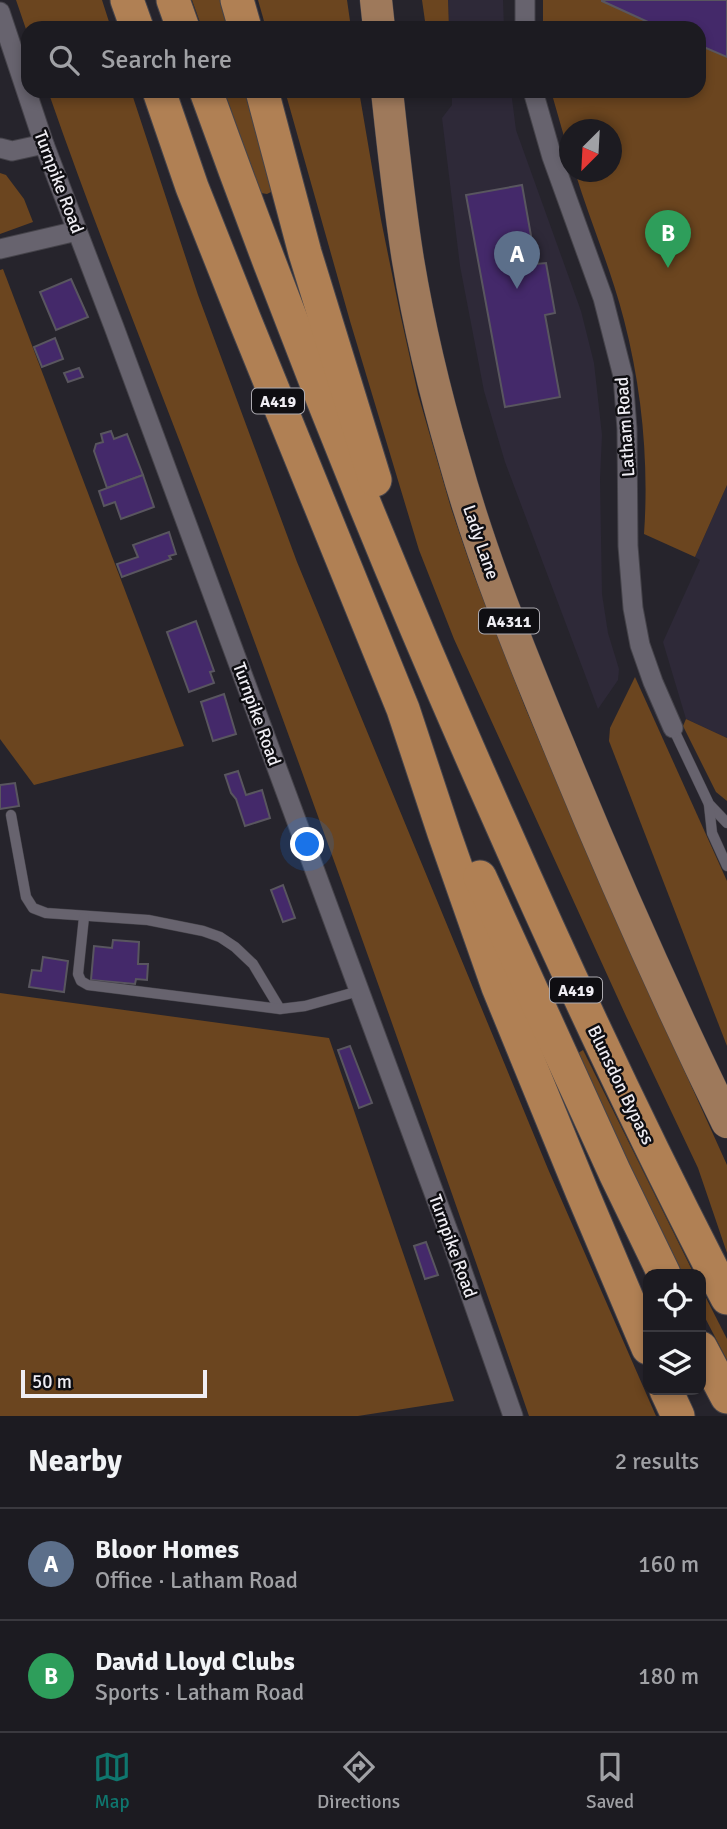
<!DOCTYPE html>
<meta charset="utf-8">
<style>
:root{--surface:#1c1b21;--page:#29282e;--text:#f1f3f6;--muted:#a0a1a5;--line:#3a393f;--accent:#0f766e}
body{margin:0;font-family:Signika,sans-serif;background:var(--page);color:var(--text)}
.controls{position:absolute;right:21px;bottom:21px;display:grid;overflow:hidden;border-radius:14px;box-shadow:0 4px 10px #0003}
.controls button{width:63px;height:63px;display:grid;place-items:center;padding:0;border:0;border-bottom:2px solid var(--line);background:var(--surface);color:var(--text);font:35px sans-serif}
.compass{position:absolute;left:559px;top:119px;width:63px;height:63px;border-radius:50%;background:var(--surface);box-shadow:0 4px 10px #0003;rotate:204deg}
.scale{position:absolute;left:21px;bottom:18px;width:186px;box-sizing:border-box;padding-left:7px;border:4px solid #efedf3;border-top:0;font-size:19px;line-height:24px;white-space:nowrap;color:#efedf3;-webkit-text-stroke:5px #0f0e12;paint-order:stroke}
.you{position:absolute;left:308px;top:845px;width:24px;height:24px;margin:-18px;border:5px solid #fff;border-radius:50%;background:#1a73e8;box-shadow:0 0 0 10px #1a73e833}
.badge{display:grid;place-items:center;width:46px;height:46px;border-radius:50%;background:var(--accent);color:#fff;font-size:23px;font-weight:700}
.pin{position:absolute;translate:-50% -58px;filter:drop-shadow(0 2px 4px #0008)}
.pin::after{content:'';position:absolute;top:37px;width:24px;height:21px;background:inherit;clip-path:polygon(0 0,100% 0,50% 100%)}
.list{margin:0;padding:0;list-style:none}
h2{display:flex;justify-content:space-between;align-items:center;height:91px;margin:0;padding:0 28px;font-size:30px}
h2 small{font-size:23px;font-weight:400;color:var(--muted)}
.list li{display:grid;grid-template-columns:46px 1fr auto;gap:21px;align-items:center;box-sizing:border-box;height:112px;padding:0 28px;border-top:2px solid var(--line)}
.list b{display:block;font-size:26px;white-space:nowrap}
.list p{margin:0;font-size:23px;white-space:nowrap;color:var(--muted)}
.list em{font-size:23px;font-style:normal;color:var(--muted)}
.icon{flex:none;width:38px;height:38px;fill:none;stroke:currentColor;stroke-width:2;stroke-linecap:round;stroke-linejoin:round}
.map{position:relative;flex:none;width:727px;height:1416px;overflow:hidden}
.search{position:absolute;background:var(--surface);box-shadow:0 4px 10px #0003;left:21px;right:21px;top:21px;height:77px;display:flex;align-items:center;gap:18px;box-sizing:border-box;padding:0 24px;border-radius:21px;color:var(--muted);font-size:26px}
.sheet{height:315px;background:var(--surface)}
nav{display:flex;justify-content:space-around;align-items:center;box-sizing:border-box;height:98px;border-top:2px solid var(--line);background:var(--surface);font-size:19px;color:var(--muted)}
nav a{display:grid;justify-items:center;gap:4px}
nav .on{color:var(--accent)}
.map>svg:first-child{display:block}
</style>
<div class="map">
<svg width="727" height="1416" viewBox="0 0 727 1416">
<rect width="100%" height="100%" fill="#26242c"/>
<!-- built -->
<g fill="#2e2938">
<polygon points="448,0 503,0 504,28 449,28"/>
<polygon points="452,91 511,91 516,130 581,311 594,363 602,435 600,479 602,594 608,633 619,669 618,680 598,709 505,462 484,391 460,266 442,118 452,105"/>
<polygon points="727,485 727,738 686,719 663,642 700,560 695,557"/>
</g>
<!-- green -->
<g fill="#6b451f">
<polygon points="16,0 102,0 111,28 28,28 28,35"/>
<polygon points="192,0 224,0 232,28 202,28"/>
<polygon points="258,0 347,0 351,28 266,28"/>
<polygon points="422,0 448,0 449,28 426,28"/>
<path d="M543,0H727V485L695,557L644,534C649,463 642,389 624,320C611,269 590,221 575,172H612V130H570L569,154L551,91H699V28H543Z"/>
<path d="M48,91H131L198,295L297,562L548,1169L656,1416H529C427,1119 322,823 213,529C158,382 99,238 48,91Z"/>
<polygon points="224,91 249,91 273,191 267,194 261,193"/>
<polygon points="285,91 359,91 381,220 400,313 418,394 451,508 472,570 525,707 594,870 727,1165 727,1253 698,1168 626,1016 454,639 419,550 350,321"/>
<polygon points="0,173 6,175 24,199 33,222 0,234"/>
<polygon points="3,269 184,746 34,785 0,739 0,270"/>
<polygon points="635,677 727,881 727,1046 609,741 610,728"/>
<polygon points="686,719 727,738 727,801 716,792 683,726"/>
<polygon points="0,993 329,1038 454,1401 358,1416 0,1416"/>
<polygon points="583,1050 694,1274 683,1274 575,1055"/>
<polygon points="701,1288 727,1339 727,1360 701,1310"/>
</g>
<!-- building -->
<g fill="#44296a" stroke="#59565f" stroke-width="2">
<polygon points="602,0 727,0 727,57 699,45 699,28 661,28 602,1"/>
<polygon points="522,185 536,264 546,263 555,313 545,315 560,397 505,407 466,195"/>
<polygon points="71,279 88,317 56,330 40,292"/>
<polygon points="55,338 63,359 42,367 34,347"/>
<polygon points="79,368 83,377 68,382 64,373"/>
<polygon points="111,431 114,439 127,434 143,475 107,488 94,451 96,444 103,442 101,434"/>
<polygon points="143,475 154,507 121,519 115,502 104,506 99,491"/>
<polygon points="169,532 176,554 169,556 171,559 122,577 117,564 138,557 133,545"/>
<polygon points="196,621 214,671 210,672 214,683 189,692 167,632"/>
<polygon points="224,694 236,734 213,741 201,702"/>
<polygon points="238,771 246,795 262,790 270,818 245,826 236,799 231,793 225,775"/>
<polygon points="15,783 19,806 0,809 0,785"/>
<polygon points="283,885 295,918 283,922 271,890"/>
<polygon points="113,940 139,942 138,964 148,964 147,980 136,979 135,984 91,980 94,946 112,948"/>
<polygon points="43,957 68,961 64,992 29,987 32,970 41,971"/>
<polygon points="350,1046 372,1103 359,1108 338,1050"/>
<polygon points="426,1242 438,1275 425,1279 414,1246"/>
</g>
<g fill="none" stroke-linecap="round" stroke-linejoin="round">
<!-- service casing -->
<g stroke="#45434a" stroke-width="11">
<g id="service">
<polyline points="673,728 709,804 727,823"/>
<polyline points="709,805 712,833 727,866"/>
<polyline points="11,815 26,897 33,908 46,913 148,920 203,931 220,937 235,947 253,964 280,1009"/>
<polyline points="84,917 78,974 81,981 88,985 280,1009 305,1006 359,991"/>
</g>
</g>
<!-- minor casing -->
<g stroke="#45434a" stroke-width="21">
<g id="minor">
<polyline points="525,0 525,28"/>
<polyline points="0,12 44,144 114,327 451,1239 513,1416"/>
<polyline points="533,91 552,157 603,298 623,376 627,429 628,546 633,608 640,645 653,682 673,728"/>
<polyline points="0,148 12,151 44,144"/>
<polyline points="0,249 77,231"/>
</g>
</g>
<!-- primary casing -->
<g stroke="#45434a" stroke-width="33">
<g id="primary">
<polyline points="376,0 379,28"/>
<path d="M387,91C393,147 399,204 408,260C419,326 435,393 454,458C481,556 520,652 559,746C611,873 667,999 727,1122"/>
</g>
</g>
<!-- trunk casing -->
<g stroke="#45434a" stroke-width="35">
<g id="trunk">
<polyline points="127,0 137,28"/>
<polyline points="173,0 183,28"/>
<polyline points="237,0 245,28"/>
<polyline points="159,91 192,187 244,318 403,709 444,833 498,987 582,1192 648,1348"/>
<path d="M206,91C295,338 393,581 500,821C571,982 646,1142 727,1298"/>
<polyline points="262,91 305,253 375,480"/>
<polyline points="480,877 615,1173 664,1274"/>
<polyline points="701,1348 727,1397"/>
<polyline points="666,1390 678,1416"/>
</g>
</g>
<!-- service -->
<use href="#service" stroke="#67636e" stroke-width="10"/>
<!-- minor -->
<use href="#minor" stroke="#67636e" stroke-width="19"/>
<!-- primary -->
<use href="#primary" stroke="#9e795b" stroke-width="32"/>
<!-- trunk -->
<use href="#trunk" stroke="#b08054" stroke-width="33"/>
</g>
<g text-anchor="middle" stroke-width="5" stroke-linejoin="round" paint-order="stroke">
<!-- shield labels -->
<g fill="#0f0e12" stroke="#acaab0" stroke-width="2">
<rect x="252" y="388.5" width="52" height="25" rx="5"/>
<rect x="479" y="608.5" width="60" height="25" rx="5"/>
<rect x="550" y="977.5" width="52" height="25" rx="5"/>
</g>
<g font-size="16" font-weight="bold" fill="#efedf3">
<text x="278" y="407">A419</text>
<text x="509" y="627">A4311</text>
<text x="576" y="996">A419</text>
</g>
<!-- street labels -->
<g font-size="18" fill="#efedf3" stroke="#0f0e12">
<text transform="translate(59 182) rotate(69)" y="6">Turnpike Road</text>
<text transform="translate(625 427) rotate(-94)" y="6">Latham Road</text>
<text transform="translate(481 542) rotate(71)" y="6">Lady Lane</text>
<text transform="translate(257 714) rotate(70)" y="6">Turnpike Road</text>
<text transform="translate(621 1085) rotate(64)" y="6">Blunsdon Bypass</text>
<text transform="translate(453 1246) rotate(70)" y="6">Turnpike Road</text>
</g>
</g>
</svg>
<div class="controls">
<button><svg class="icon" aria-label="locate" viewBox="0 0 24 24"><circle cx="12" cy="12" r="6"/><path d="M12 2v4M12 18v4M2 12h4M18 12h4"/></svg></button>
<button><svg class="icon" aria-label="layers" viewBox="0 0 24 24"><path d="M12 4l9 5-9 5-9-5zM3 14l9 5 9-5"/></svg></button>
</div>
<svg class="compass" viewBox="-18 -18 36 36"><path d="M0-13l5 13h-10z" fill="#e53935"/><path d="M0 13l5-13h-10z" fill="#a0a1a5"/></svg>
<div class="scale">50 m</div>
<div class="you"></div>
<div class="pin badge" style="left:517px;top:289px;background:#5c6f8a">A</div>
<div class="pin badge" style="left:668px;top:268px;background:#2e9e5b">B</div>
<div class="search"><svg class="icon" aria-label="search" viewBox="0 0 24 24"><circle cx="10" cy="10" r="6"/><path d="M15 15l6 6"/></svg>Search here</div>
</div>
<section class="sheet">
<h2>Nearby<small>2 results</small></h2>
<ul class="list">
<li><span class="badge" style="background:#5c6f8a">A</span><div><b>Bloor Homes</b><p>Office · Latham Road</p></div><em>160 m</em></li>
<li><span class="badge" style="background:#2e9e5b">B</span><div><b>David Lloyd Clubs</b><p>Sports · Latham Road</p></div><em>180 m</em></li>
</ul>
</section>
<nav>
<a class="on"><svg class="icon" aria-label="map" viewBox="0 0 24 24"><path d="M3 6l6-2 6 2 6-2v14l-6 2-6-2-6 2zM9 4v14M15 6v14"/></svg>Map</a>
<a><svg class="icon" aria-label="directions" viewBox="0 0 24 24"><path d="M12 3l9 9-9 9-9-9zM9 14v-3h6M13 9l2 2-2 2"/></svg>Directions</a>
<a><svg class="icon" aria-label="saved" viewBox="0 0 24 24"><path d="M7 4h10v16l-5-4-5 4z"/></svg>Saved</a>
</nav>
